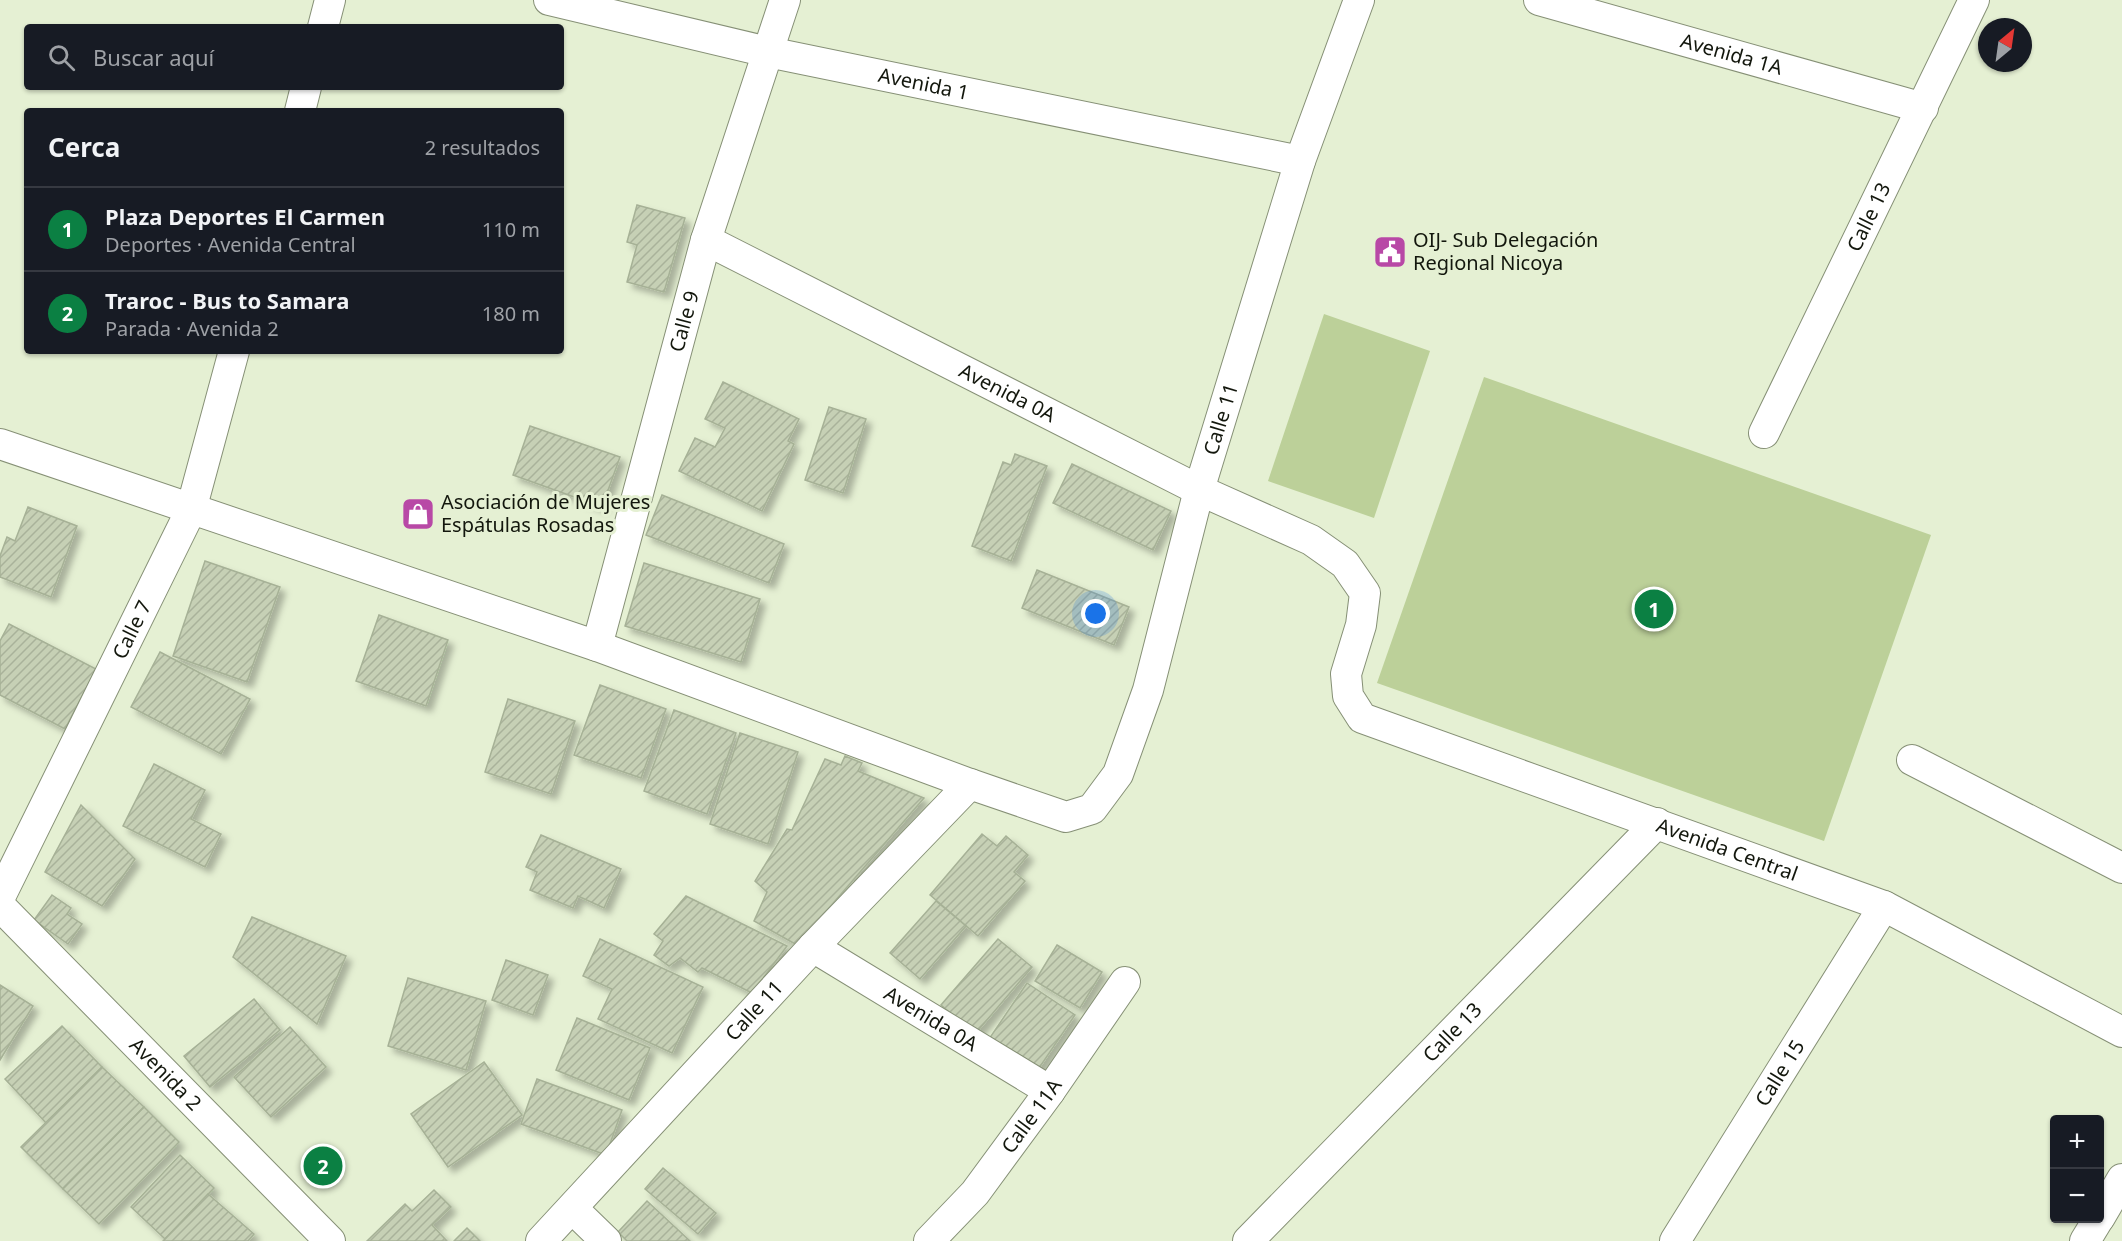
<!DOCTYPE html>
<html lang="es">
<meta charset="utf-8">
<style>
:root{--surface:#171b24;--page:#20242c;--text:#f1f3f6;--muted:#9ea1a6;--line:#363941;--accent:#0b8043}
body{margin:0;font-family:"Noto Sans",sans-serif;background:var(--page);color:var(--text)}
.controls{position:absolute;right:18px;bottom:18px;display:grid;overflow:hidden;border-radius:6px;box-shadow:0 2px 4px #0004}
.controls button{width:54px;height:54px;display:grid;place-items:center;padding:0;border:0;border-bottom:2px solid var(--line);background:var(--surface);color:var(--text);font:30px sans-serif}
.compass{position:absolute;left:1978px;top:18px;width:54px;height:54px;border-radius:50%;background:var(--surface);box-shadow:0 2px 4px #0004;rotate:29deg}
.you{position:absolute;left:1096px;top:614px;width:21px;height:21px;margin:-15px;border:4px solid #fff;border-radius:50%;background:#1a73e8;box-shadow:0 0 0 9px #1a73e833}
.badge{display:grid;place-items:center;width:39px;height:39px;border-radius:50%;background:var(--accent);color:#fff;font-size:20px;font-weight:700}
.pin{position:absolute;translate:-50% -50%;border:3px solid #fff;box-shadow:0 2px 6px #0006}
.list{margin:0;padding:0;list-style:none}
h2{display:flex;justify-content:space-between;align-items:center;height:78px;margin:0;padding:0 24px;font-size:26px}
h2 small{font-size:20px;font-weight:400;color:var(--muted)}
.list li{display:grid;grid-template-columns:39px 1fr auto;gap:18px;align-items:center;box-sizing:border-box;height:84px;padding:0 24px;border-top:2px solid var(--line)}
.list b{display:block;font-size:22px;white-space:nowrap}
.list p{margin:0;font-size:20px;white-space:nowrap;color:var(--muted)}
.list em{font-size:20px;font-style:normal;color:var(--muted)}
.icon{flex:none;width:33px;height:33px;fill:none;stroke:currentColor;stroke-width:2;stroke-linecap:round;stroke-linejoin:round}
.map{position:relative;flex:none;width:2122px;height:1241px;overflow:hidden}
.search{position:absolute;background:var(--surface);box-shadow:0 2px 4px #0004;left:24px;top:24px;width:540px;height:66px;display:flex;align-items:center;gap:15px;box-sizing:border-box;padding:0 21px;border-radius:6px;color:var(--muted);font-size:22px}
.panel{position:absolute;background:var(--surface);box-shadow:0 2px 4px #0004;left:24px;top:108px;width:540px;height:246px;border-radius:6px}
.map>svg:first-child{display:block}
</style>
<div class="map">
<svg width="2122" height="1241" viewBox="0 0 2122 1241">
<defs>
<pattern id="building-hatch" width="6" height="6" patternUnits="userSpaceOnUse" patternTransform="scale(1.5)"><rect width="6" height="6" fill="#c6d0b5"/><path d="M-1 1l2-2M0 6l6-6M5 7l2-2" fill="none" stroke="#a9b29a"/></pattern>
<filter id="shadow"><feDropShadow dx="5.5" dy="5.5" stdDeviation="3" flood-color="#0004"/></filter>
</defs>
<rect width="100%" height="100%" fill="#e5f0d3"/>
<!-- green -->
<g fill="#bcd099">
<polygon points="1324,314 1430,351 1374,518 1268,481"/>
<polygon points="1484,377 1931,535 1824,841 1377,683"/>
</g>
<!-- building -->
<g fill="url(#building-hatch)" stroke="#a6b196" stroke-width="1.5" filter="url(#shadow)">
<polygon points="637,205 685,218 664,292 627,282 637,245 627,242"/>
<polygon points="723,382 799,419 788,441 794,444 762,511 679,471 695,438 715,447 725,428 705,419"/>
<polygon points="829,407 866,419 843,493 805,480"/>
<polygon points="530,426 620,457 602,507 513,475"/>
<polygon points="1015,454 1047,466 1011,561 972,546 1003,462 1011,465"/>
<polygon points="1072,464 1171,511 1153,550 1053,503"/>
<polygon points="662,495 784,544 769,583 646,535"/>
<polygon points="28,507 77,526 51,597 0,577 0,556 7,537 15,541"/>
<polygon points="205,561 280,587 247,682 173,656"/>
<polygon points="644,563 760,599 741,662 625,626"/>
<polygon points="1037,570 1129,607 1114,645 1022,608"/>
<polygon points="379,615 448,640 426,706 356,681"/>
<polygon points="9,624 96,669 65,729 0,695 0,641"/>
<polygon points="160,652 250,699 221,754 131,707"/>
<polygon points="600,685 666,709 641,778 574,755"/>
<polygon points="508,699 575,721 551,794 485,772"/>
<polygon points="674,710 736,733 707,814 644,791"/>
<polygon points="740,733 798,752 768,844 710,824"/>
<polygon points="845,756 862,763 858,771 924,798 797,945 754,921 767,892 755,881 787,829 792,830 825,759 841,765"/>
<polygon points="154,764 205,790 191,819 221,834 205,867 123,826"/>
<polygon points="81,805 135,859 102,906 45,872"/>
<polygon points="982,834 997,846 1006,836 1028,855 1014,872 1025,881 978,936 930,895"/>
<polygon points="541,835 621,869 604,908 578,896 573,908 530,890 537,872 526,867"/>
<polygon points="52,895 71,908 67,914 82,924 68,944 34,920"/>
<polygon points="686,896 787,946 752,993 702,968 698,972 680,958 669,966 654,955 663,941 654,934"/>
<polygon points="936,901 966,926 920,979 890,953"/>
<polygon points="252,917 346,956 317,1024 233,957"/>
<polygon points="600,939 703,987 672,1053 598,1019 612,989 583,976"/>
<polygon points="998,939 1032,967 975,1034 941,1005"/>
<polygon points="1057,945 1102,972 1080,1008 1035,981"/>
<polygon points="506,960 548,975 533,1015 492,1000"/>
<polygon points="408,978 486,1001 466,1070 388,1046"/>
<polygon points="1027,983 1075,1015 1037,1071 989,1039"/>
<polygon points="0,985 33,1006 0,1060"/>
<polygon points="254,999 280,1030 210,1087 184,1056"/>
<polygon points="577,1018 650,1048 629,1100 556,1070"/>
<polygon points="62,1026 102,1067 46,1123 5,1079"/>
<polygon points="290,1027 326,1067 271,1117 234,1077"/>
<polygon points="484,1062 522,1115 448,1167 411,1114"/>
<polygon points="102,1067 144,1107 63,1189 21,1147"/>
<polygon points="537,1079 622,1110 606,1155 521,1124"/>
<polygon points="144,1107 179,1142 99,1224 63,1189"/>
<polygon points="180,1155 214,1188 165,1239 131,1207"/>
<polygon points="663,1168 716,1213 698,1234 645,1189"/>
<polygon points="434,1190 451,1207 432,1225 447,1241 367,1241 405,1204 412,1211"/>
<polygon points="208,1194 254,1234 248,1241 163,1241"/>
<polygon points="647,1201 690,1241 627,1241 618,1232"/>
<polygon points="467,1228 480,1241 454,1241"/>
</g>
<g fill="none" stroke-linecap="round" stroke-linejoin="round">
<!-- street casing -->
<g stroke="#869076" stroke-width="32">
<g id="street">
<path id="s1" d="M549,0L768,52L1300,161"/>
<path id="s2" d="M1539,0L1923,108"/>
<polyline points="323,27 330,0"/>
<polyline points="300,111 306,87"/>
<path id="s3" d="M706,240L1199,490L1311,540L1345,564L1365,593L1361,625L1346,674L1348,696L1362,718L1884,906L2122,1032"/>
<path id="s4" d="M1764,433L1974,0"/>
<path id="s5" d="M0,444L597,646L970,784L1066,817L1092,809L1118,774L1148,690L1199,490L1300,161L1359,0"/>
<path id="s6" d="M597,646L706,240L785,0"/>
<polyline points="1912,760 2122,868"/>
<path id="s7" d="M0,897L191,510L234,351"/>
<path id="s8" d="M0,906L330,1241"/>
<path id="s9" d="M813,947L1050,1091"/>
<polyline points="573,1209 606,1241"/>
<polyline points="2100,1217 2122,1179"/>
<path id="s10" d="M541,1241L813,947L970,784"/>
<path id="s11" d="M929,1241L975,1193L1050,1091L1125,982"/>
<path id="s12" d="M1248,1241L1657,823"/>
<path id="s13" d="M1675,1241L1884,906"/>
<polyline points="2085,1241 2099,1218"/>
</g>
</g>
<!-- street -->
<use href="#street" stroke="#fff" stroke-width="30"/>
</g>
<!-- icons -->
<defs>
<g id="civic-square" transform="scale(1.725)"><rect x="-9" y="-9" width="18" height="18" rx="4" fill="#b848a6" stroke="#e5f0d3"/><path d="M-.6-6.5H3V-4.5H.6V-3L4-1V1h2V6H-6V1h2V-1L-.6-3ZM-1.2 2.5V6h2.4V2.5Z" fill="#fff"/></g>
<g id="shop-square" transform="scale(1.725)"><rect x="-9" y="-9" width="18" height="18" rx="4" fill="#b848a6" stroke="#e5f0d3"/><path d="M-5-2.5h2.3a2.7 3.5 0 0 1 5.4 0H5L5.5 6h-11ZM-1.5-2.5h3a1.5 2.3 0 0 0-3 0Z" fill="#fff"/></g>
</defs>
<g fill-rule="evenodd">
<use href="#civic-square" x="1390" y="252"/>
<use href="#shop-square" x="418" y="514"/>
</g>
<g text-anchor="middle" stroke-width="6" stroke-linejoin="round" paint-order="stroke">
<!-- street labels -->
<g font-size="20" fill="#13170d" stroke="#e5f0d3">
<text dy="7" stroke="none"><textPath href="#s2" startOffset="200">Avenida 1A</textPath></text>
<text dy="7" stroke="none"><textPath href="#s1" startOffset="384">Avenida 1</textPath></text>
<text dy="7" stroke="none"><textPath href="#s4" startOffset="240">Calle 13</textPath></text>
<text dy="7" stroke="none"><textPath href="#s6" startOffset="336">Calle 9</textPath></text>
<text dy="7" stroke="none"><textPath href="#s3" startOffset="338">Avenida 0A</textPath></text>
<text dy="7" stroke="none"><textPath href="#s5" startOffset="1570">Calle 11</textPath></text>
<text dy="7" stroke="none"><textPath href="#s7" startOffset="298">Calle 7</textPath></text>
<text dy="7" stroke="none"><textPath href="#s3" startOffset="1272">Avenida Central</textPath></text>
<text dy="7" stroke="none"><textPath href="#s10" startOffset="314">Calle 11</textPath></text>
<text dy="7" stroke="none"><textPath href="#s9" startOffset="138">Avenida 0A</textPath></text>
<text dy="7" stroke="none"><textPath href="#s12" startOffset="292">Calle 13</textPath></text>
<text dy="7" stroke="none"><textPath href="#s8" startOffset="236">Avenida 2</textPath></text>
<text dy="7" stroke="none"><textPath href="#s13" startOffset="198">Calle 15</textPath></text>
<text dy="7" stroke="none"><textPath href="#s11" startOffset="162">Calle 11A</textPath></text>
</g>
<!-- poi labels -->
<g font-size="20" fill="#13170d" stroke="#e5f0d3" text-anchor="start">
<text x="1413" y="247">OIJ- Sub Delegación<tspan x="1413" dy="23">Regional Nicoya</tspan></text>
<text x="441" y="509">Asociación de Mujeres<tspan x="441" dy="23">Espátulas Rosadas</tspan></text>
</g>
</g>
</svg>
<div class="controls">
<button>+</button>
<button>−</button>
</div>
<svg class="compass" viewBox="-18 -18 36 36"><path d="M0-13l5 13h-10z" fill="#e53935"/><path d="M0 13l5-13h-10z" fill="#9ea1a6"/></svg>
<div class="you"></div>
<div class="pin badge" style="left:1654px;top:609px">1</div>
<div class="pin badge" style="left:323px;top:1166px">2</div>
<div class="search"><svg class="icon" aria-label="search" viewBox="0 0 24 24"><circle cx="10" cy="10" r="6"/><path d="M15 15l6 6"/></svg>Buscar aquí</div>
<section class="panel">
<h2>Cerca<small>2 resultados</small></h2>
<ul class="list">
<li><span class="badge">1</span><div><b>Plaza Deportes El Carmen</b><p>Deportes · Avenida Central</p></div><em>110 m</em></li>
<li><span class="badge">2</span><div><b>Traroc - Bus to Samara</b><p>Parada · Avenida 2</p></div><em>180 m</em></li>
</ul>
</section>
</div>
